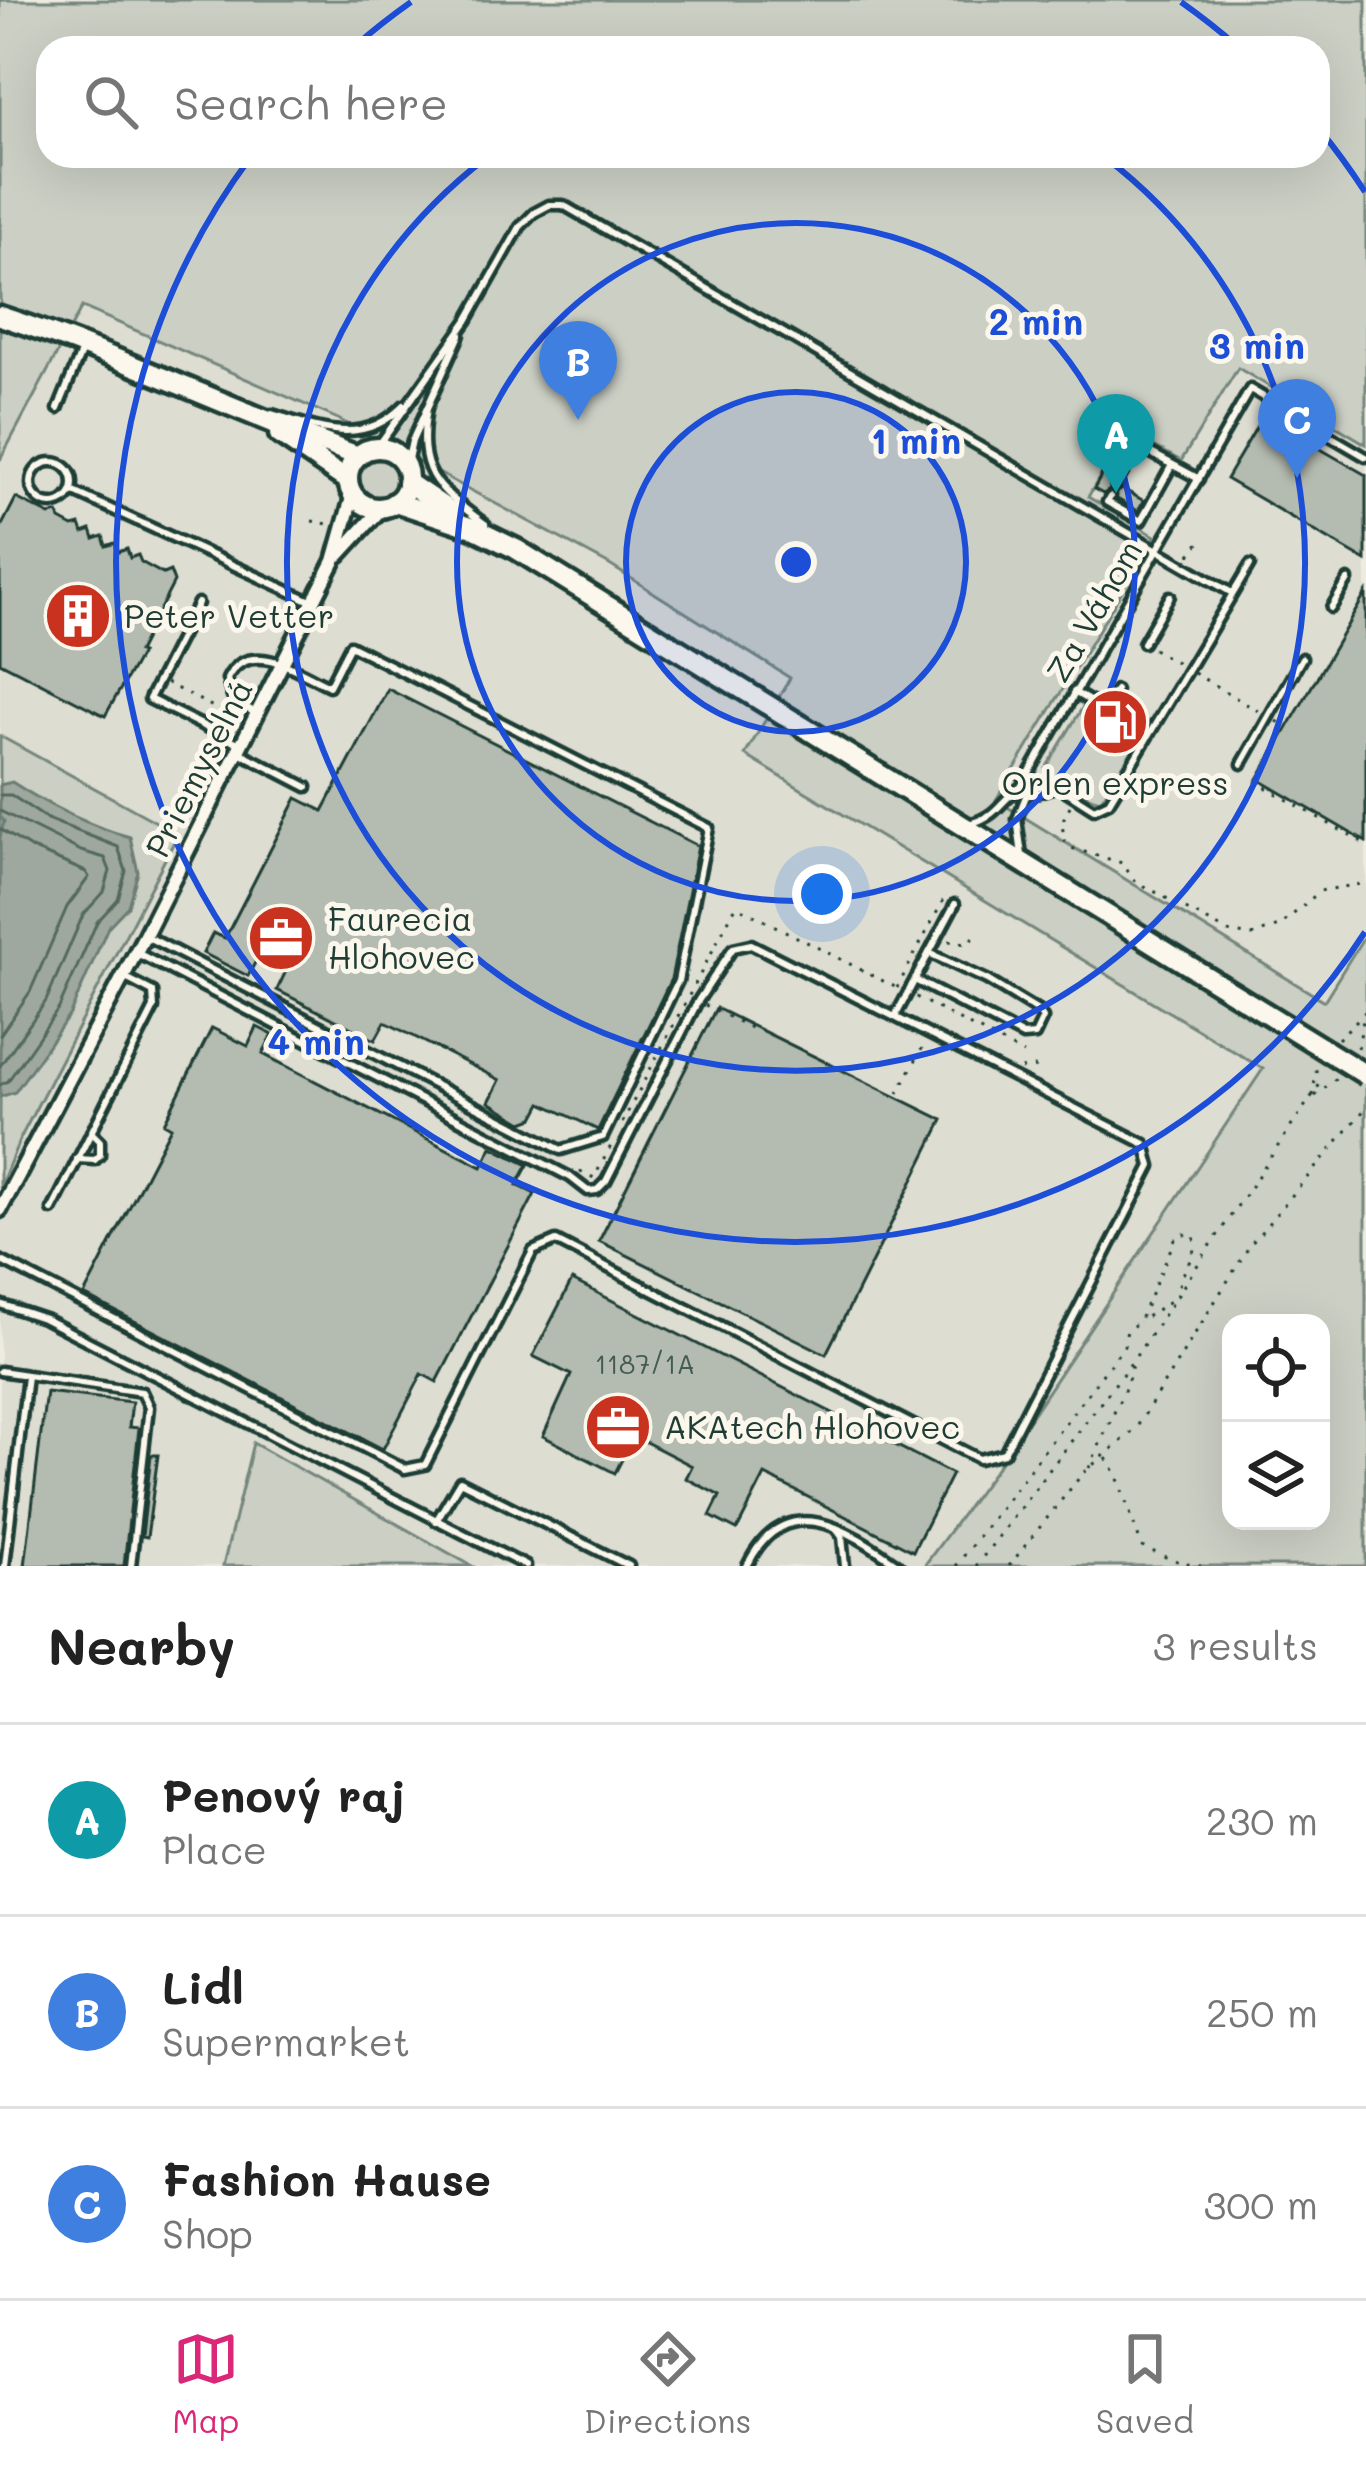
<!DOCTYPE html>
<meta charset="utf-8">
<style>
:root{--surface:#fff;--page:#f2f2f2;--text:#222;--muted:#767676;--line:#e0e0e0;--accent:#db2777}
body{margin:0;font-family:Mali,sans-serif;background:var(--page);color:var(--text)}
.controls{position:absolute;right:36px;bottom:36px;display:grid;overflow:hidden;border-radius:24px;box-shadow:0 12px 48px #0002}
.controls button{width:108px;height:108px;display:grid;place-items:center;padding:0;border:0;border-bottom:3px solid var(--line);background:var(--surface);color:var(--text);font:60px sans-serif}
.you{position:absolute;left:822px;top:894px;width:42px;height:42px;margin:-30px;border:9px solid #fff;border-radius:50%;background:#1a73e8;box-shadow:0 0 0 18px #1a73e833}
.badge{display:grid;place-items:center;width:78px;height:78px;border-radius:50%;background:var(--accent);color:#fff;font-size:39px;font-weight:700}
.pin{position:absolute;translate:-50% -99px;filter:drop-shadow(0 3px 6px #0008)}
.pin::after{content:'';position:absolute;top:63px;width:42px;height:36px;background:inherit;clip-path:polygon(0 0,100% 0,50% 100%)}
.list{margin:0;padding:0;list-style:none}
h2{display:flex;justify-content:space-between;align-items:center;height:156px;margin:0;padding:0 48px;font-size:51px}
h2 small{font-size:39px;font-weight:400;color:var(--muted)}
.list li{display:grid;grid-template-columns:78px 1fr auto;gap:36px;align-items:center;box-sizing:border-box;height:192px;padding:0 48px;border-top:3px solid var(--line)}
.list b{display:block;font-size:45px;white-space:nowrap}
.list p{margin:0;font-size:39px;white-space:nowrap;color:var(--muted)}
.list em{font-size:39px;font-style:normal;color:var(--muted)}
.icon{flex:none;width:66px;height:66px;fill:none;stroke:currentColor;stroke-width:2;stroke-linecap:round;stroke-linejoin:round}
.map{position:relative;flex:none;width:1366px;height:1566px;overflow:hidden}
.search{position:absolute;background:var(--surface);box-shadow:0 12px 48px #0002;left:36px;right:36px;top:36px;height:132px;display:flex;align-items:center;gap:30px;box-sizing:border-box;padding:0 42px;border-radius:36px;color:var(--muted);font-size:45px}
.sheet{height:732px;background:var(--surface)}
nav{display:flex;justify-content:space-around;align-items:center;box-sizing:border-box;height:168px;border-top:3px solid var(--line);background:var(--surface);font-size:33px;color:var(--muted)}
nav a{display:grid;justify-items:center;gap:6px}
nav .on{color:var(--accent)}
.map>svg:first-child{display:block}
</style>
<div class="map">
<svg width="1366" height="1566" viewBox="0 0 1366 1566">
<rect width="100%" height="100%" fill="#eeece1"/>
<filter id="ink" filterUnits="userSpaceOnUse"><feTurbulence type="fractalNoise" baseFrequency=".00833" numOctaves="2"/><feDisplacementMap in="SourceGraphic" scale="24" xChannelSelector="R" yChannelSelector="G"/><feConvolveMatrix kernelMatrix="1 2 1 2 8 2 1 2 1" color-interpolation-filters="sRGB"/></filter>
<g filter="url(#ink)">
<!-- built -->
<g fill="#ddddd2">
<polygon points="81,307 338,419 608,564 791,678 745,755 1263,1069 999,1464 924,1566 472,1566 253,1443 223,1566 0,1566 0,1187 19,1141 178,834 0,736 0,460"/>
<polygon points="1237,367 1366,444 1366,933 1325,1001 995,800 1154,536 1088,497 1127,431 1181,461"/>
</g>
<!-- green -->
<g fill="#cbcfc4" stroke="#75867c" stroke-width="3" fill-rule="evenodd">
<path d="M0,0H1366V444L1238,368L1181,461L1127,431L1088,497L1155,536L996,800L1324,1001L1366,933V1566H924L999,1464L1263,1069L745,755L790,678L608,564L338,419L82,307L0,460ZM48,48H1318V156H48ZM1231,1323H1321V1521H1231Z"/>
<circle cx="378" cy="478" r="21"/>
<path d="M1084,705L1089,717L1136,745L1101,800C1081,798 1065,777 1045,779L1046,768Z"/>
<polygon points="0,736 178,834 19,1141 0,1187"/>
<polygon points="253,1443 472,1566 223,1566"/>
</g>
<!-- water -->
<path fill="#9fa89f" stroke="#6c7d74" stroke-width="3" d="M12,782C50,807 86,825 130,837L138,872L128,906L108,927L70,1014L15,1092L0,1097V838L4,821L0,817V785Z"/>
<g fill="none" stroke-linecap="round" stroke-linejoin="round">
<!-- shore -->
<g stroke="#52685f" stroke-width="3">
<polyline points="0,795 11,795 47,819 118,847 126,871 118,899 97,922 59,1008 8,1081 0,1085"/>
<polyline points="0,811 81,851 105,858 110,871 104,892 83,915 46,1001 0,1066"/>
<polyline points="0,829 32,849 86,872 89,877 67,907 30,992 0,1035"/>
</g>
</g>
<!-- building -->
<g fill="#b4bbb0" stroke="#1f3d34" stroke-width="3">
<polygon points="1263,416 1366,475 1366,561 1226,479"/>
<polygon points="1107,465 1116,470 1109,482 1110,490 1103,494 1094,489"/>
<polygon points="1123,489 1144,501 1138,511 1117,499 1116,492"/>
<polygon points="16,498 50,515 58,513 60,520 73,527 80,525 83,533 91,530 94,539 103,536 106,546 115,543 118,552 127,549 130,558 138,555 141,562 163,574 170,571 174,582 138,652 141,653 105,716 0,662 0,529"/>
<polygon points="1366,593 1366,842 1258,779"/>
<polygon points="388,689 698,846 671,979 598,1130 542,1103 534,1118 523,1122 489,1102 500,1080 385,1022 375,1040 277,990 286,971 258,957 248,976 203,953 213,933 225,938 297,798 323,811"/>
<polygon points="716,1008 943,1120 826,1354 599,1241"/>
<polygon points="257,1027 273,1035 263,1054 482,1167 492,1147 528,1165 517,1185 535,1194 437,1382 422,1374 383,1449 84,1295 171,1127 164,1123 212,1028 248,1046"/>
<polygon points="572,1280 952,1474 913,1551 765,1475 737,1530 710,1516 720,1496 686,1478 692,1466 634,1436 615,1473 543,1436 571,1375 533,1356"/>
<polygon points="46,1392 132,1402 129,1427 139,1428 124,1566 25,1566"/>
<polygon points="151,1455 158,1455 147,1537 142,1536"/>
</g>
<g fill="none" stroke-linecap="round" stroke-linejoin="round">
<!-- service casing -->
<g stroke="#1f3d34" stroke-width="15">
<g id="service">
<path d="M427,408C416,474 436,487 485,524"/>
<polyline points="58,409 82,350"/>
<path d="M272,414C321,429 363,447 404,405"/>
<polyline points="376,449 467,321 520,227 534,213 549,205 563,205 1232,593"/>
<circle cx="52" cy="483" r="21"/>
<polyline points="406,468 412,441 460,335"/>
<polyline points="1116,485 1138,446 1199,479"/>
<polyline points="72,491 313,602"/>
<polyline points="1110,497 1107,502 1141,521 1172,465"/>
<polyline points="198,603 149,699 240,744"/>
<polyline points="1331,608 1348,580"/>
<polyline points="1143,643 1170,596"/>
<polyline points="1074,692 1127,723 1145,739"/>
<polyline points="1100,710 1104,721 1122,732 1134,733"/>
<polyline points="1100,710 1116,690"/>
<polyline points="241,753 307,787"/>
<polyline points="1242,764 1302,658"/>
<path d="M972,823C999,815 999,801 1021,787L1250,389L1366,457"/>
<polyline points="1022,855 1017,819 1026,796 1058,786 1094,809 1109,802 1250,565"/>
<path d="M148,937L561,1150L603,1137L678,981L709,828L350,645L329,686C297,671 248,637 227,679L232,697L256,714"/>
<polyline points="915,980 1023,1036 1035,1035 1043,1018 1038,1011 987,980 929,953"/>
<polyline points="896,1015 955,904"/>
<polyline points="77,1159 95,1160 100,1155 100,1141 91,1132"/>
<polyline points="52,1210 154,1008 153,992 126,978"/>
<polyline points="0,1260 405,1469 425,1465 533,1251 556,1241 979,1459 1004,1453 1151,1166 1145,1144 751,944 733,948 698,1001 606,1181 597,1190 588,1191 570,1177 139,954"/>
<polyline points="0,1304 45,1319 526,1566"/>
<polyline points="0,1371 142,1392 149,1407 131,1566"/>
<polyline points="436,1521 460,1481 629,1566"/>
<polyline points="837,1530 842,1537 845,1566"/>
<polyline points="5,1566 27,1376"/>
<path d="M747,1566C785,1488 847,1528 900,1566"/>
</g>
</g>
<!-- minor casing -->
<g stroke="#1f3d34" stroke-width="21">
<g id="minor">
<polyline points="339,555 382,508"/>
<polyline points="0,1210 145,935 334,561 353,494"/>
</g>
</g>
<!-- secondary casing -->
<g stroke="#1f3d34" stroke-width="27">
<g id="secondary">
<path d="M0,316C122,356 238,412 358,456"/>
<polyline points="279,434 348,481"/>
<circle cx="378" cy="478" r="30"/>
<polyline points="407,482 454,514"/>
<polyline points="395,502 473,528 516,549 1327,1051"/>
</g>
</g>
<!-- path -->
<g stroke="#1f3d34" stroke-width="3" stroke-dasharray="3 9" stroke-linecap="butt">
<polyline points="312,521 328,524"/>
<polyline points="1190,555 1203,538"/>
<polyline points="1153,649 1181,665"/>
<polyline points="1194,673 1258,711"/>
<polyline points="166,683 233,717"/>
<polyline points="1277,721 1287,727"/>
<polyline points="1277,744 1278,745"/>
<polyline points="1255,781 1366,845"/>
<polyline points="1070,806 1062,822 1064,840 1071,848 1122,863 1134,880 1227,932 1252,936 1281,925 1320,891 1366,883"/>
<polyline points="949,941 967,943 974,937"/>
<polyline points="897,988 945,897"/>
<polyline points="916,997 1023,1054"/>
<polyline points="705,1005 753,1029"/>
<polyline points="1338,1039 1366,1011"/>
<polyline points="1358,1048 1364,1014"/>
<polyline points="1021,1069 1036,1067"/>
<polyline points="898,1093 925,1043"/>
<polyline points="1313,1096 1317,1063"/>
<polyline points="1315,1096 1339,1076"/>
<polyline points="622,1123 736,906 895,987"/>
<polyline points="580,1171 594,1178 613,1142"/>
<polyline points="1106,1458 1116,1473 1142,1547 1173,1560 1201,1566"/>
<polyline points="1089,1468 1127,1384 1133,1361"/>
<path d="M956,1566L1124,1346L1127,1330L1139,1322L1175,1239L1184,1234L1194,1236C1199,1258 1177,1273 1178,1295L1139,1322"/>
<polyline points="976,1566 1134,1359 1322,1081"/>
<polyline points="1009,1566 1083,1473 1135,1430 1250,1245 1366,1108"/>
</g>
<!-- service -->
<use href="#service" stroke="#fbf7ec" stroke-width="6"/>
<!-- minor -->
<use href="#minor" stroke="#fbf7ec" stroke-width="12"/>
<!-- secondary -->
<use href="#secondary" stroke="#fbf7ec" stroke-width="18"/>
<!-- secondary-bridge casing -->
<g stroke="#1f3d34" stroke-width="27" stroke-linecap="butt">
<polyline id="secondary-bridge" points="1327,1051 1366,1075"/>
</g>
<!-- secondary-bridge -->
<use href="#secondary-bridge" stroke="#fbf7ec" stroke-width="18"/>
</g>
</g>
<!-- distance rings -->
<circle cx="796" cy="562" r="170" fill="#1d4ed8" fill-opacity=".12"/>
<g fill="none" stroke="#1d4ed8" stroke-width="6">
<circle cx="796" cy="562" r="170"/>
<circle cx="796" cy="562" r="339"/>
<path d="M1106 158A509 509 0 1 1 486 158"/>
<path d="M1365 932A679 679 0 1 1 250 158M355 46A679 679 0 0 1 411 2M1181 2A679 679 0 0 1 1237 46M1320 130A679 679 0 0 1 1365 192"/>
</g>
<!-- icons -->
<defs>
<g id="building-disc" transform="scale(3.45)"><circle r="9.5" fill="#c8321e" stroke="#fbf7ec"/><path d="M-4-6H4V6H1V3H-1V6H-4ZM-2.5-4.3h1.7v1.8h-1.7ZM.8-4.3h1.7v1.8H.8ZM-2.5-1h1.7V.8h-1.7ZM.8-1h1.7V.8H.8Z" fill="#fff"/></g>
<g id="fuel-disc" transform="scale(3.45)"><circle r="9.5" fill="#c8321e" stroke="#fbf7ec"/><path d="M-5.5-6h7V0h2V4h1.3V-2.5L3-4.5l.8-.8L6-3V5H2.5V1h-1V6h-7ZM-4.2-4.7v3.2H.2V-4.7Z" fill="#fff"/></g>
<g id="office-disc" transform="scale(3.45)"><circle r="9.5" fill="#c8321e" stroke="#fbf7ec"/><path d="M-6-3h4V-5.5h4V-3h4V5H-6ZM-1-4.5V-3h2v-1.5ZM-6 0V1H6V0Z" fill="#fff"/></g>
</defs>
<g fill-rule="evenodd">
<use href="#building-disc" x="78" y="616"/>
<use href="#fuel-disc" x="1115" y="722"/>
<use href="#office-disc" x="281" y="938"/>
<use href="#office-disc" x="618" y="1427"/>
</g>
<g text-anchor="middle" stroke-width="10" stroke-linejoin="round" paint-order="stroke">
<!-- number labels -->
<g font-size="27" fill="#445c53">
<text x="645" y="1374">1187/1A</text>
</g>
<!-- street labels -->
<g font-size="33" fill="#1f3d34" stroke="#fbf7ec">
<text transform="translate(1094 611) rotate(-60)" y="12">Za Váhom</text>
<text transform="translate(199 768) rotate(-63)" y="12">Priemyselná</text>
</g>
<!-- poi labels -->
<g font-size="33" fill="#1f3d34" stroke="#fbf7ec" text-anchor="start">
<text x="124" y="628">Peter Vetter</text>
<text x="1115" y="795" text-anchor="middle">Orlen express</text>
<text x="328" y="931">Faurecia<tspan x="328" dy="38">Hlohovec</tspan></text>
<text x="664" y="1439">AKAtech Hlohovec</text>
</g>
</g>
<circle cx="796" cy="562" r="18" fill="#1d4ed8" stroke="#fbf7ec" stroke-width="6"/>
<g font-size="36" text-anchor="middle" font-weight="bold" fill="#1d4ed8" stroke="#fbf7ec" stroke-width="10" stroke-linejoin="round" paint-order="stroke">
<text x="1036" y="335">2 min</text>
<text x="1257" y="359">3 min</text>
<text x="916" y="454">1 min</text>
<text x="316" y="1055">4 min</text>
</g>
</svg>
<div class="controls">
<button><svg class="icon" aria-label="locate" viewBox="0 0 24 24"><circle cx="12" cy="12" r="6"/><path d="M12 2v4M12 18v4M2 12h4M18 12h4"/></svg></button>
<button><svg class="icon" aria-label="layers" viewBox="0 0 24 24"><path d="M12 4l9 5-9 5-9-5zM3 14l9 5 9-5"/></svg></button>
</div>
<div class="you"></div>
<div class="pin badge" style="left:1116px;top:493px;background:#0f9aa8">A</div>
<div class="pin badge" style="left:578px;top:420px;background:#3f7fe0">B</div>
<div class="pin badge" style="left:1297px;top:478px;background:#3f7fe0">C</div>
<div class="search"><svg class="icon" aria-label="search" viewBox="0 0 24 24"><circle cx="10" cy="10" r="6"/><path d="M15 15l6 6"/></svg>Search here</div>
</div>
<section class="sheet">
<h2>Nearby<small>3 results</small></h2>
<ul class="list">
<li><span class="badge" style="background:#0f9aa8">A</span><div><b>Penový raj</b><p>Place</p></div><em>230 m</em></li>
<li><span class="badge" style="background:#3f7fe0">B</span><div><b>Lidl</b><p>Supermarket</p></div><em>250 m</em></li>
<li><span class="badge" style="background:#3f7fe0">C</span><div><b>Fashion Hause</b><p>Shop</p></div><em>300 m</em></li>
</ul>
</section>
<nav>
<a class="on"><svg class="icon" aria-label="map" viewBox="0 0 24 24"><path d="M3 6l6-2 6 2 6-2v14l-6 2-6-2-6 2zM9 4v14M15 6v14"/></svg>Map</a>
<a><svg class="icon" aria-label="directions" viewBox="0 0 24 24"><path d="M12 3l9 9-9 9-9-9zM9 14v-3h6M13 9l2 2-2 2"/></svg>Directions</a>
<a><svg class="icon" aria-label="saved" viewBox="0 0 24 24"><path d="M7 4h10v16l-5-4-5 4z"/></svg>Saved</a>
</nav>
